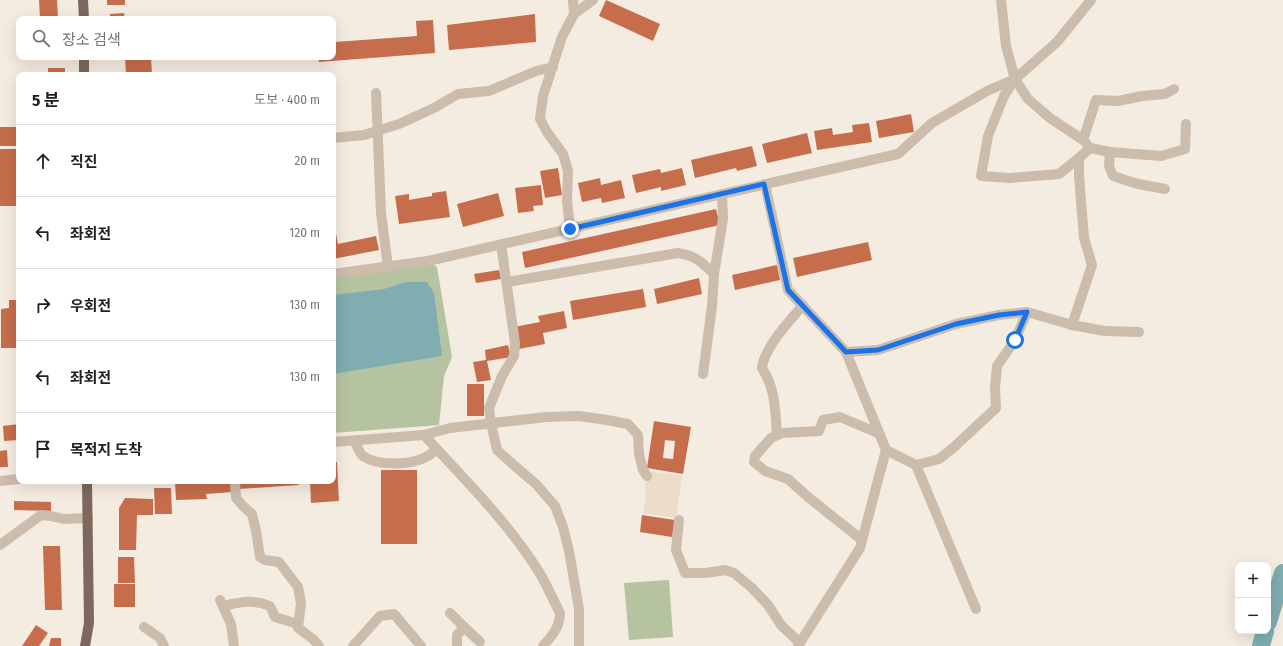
<!DOCTYPE html>
<html lang="ko">
<meta charset="utf-8">
<style>
:root{--surface:#fff;--page:#f6f6f6;--text:#202124;--muted:#757577;--line:#e0e0e0}
body{margin:0;font-family:"Fira Sans Condensed","Noto Sans KR",sans-serif;background:var(--page);color:var(--text)}
.controls{position:absolute;right:12px;bottom:12px;display:grid;overflow:hidden;border-radius:8px;box-shadow:0 4px 16px #0002}
.controls button{width:36px;height:36px;display:grid;place-items:center;padding:0;border:0;border-bottom:1px solid var(--line);background:var(--surface);color:var(--text);font:20px sans-serif}
.stop{position:absolute;width:12px;height:12px;margin:-9px;border:3px solid #1a73e8;border-radius:50%;background:#fff}
.stop.end{background:#1a73e8;border-color:#fff;box-shadow:0 1px 4px #0008}
.list{margin:0;padding:0;list-style:none}
h2{display:flex;justify-content:space-between;align-items:center;height:52px;margin:0;padding:0 16px;font-size:17px}
h2 small{font-size:13px;font-weight:400;color:var(--muted)}
.list li{display:grid;grid-template-columns:26px 1fr auto;gap:12px;align-items:center;box-sizing:border-box;height:72px;padding:0 16px;border-top:1px solid var(--line)}
.list b{display:block;font-size:15px;white-space:nowrap}
.list em{font-size:13px;font-style:normal;color:var(--muted)}
.icon{flex:none;width:22px;height:22px;fill:none;stroke:currentColor;stroke-width:2;stroke-linecap:round;stroke-linejoin:round}
.map{position:relative;flex:none;width:1283px;height:646px;overflow:hidden}
.search{position:absolute;background:var(--surface);box-shadow:0 4px 16px #0002;left:16px;top:16px;width:320px;height:44px;display:flex;align-items:center;gap:10px;box-sizing:border-box;padding:0 14px;border-radius:8px;color:var(--muted);font-size:15px}
.panel{position:absolute;background:var(--surface);box-shadow:0 4px 16px #0002;left:16px;top:72px;width:320px;height:412px;border-radius:8px}
.map>svg:first-child{display:block}
</style>
<div class="map">
<svg width="1283" height="646" viewBox="0 0 1283 646">
<rect width="100%" height="100%" fill="#f4ebe1"/>
<!-- green -->
<g fill="#b6c3a0">
<polygon points="428,261 437,267 452,357 444,376 439,425 333,433 333,274"/>
<polygon points="669,580 673,637 629,640 624,583"/>
</g>
<!-- plaza -->
<polygon fill="#ebddc8" points="648,471 682,476 676,518 643,513 646,496 645,482"/>
<!-- water -->
<polygon fill="#7fadb1" points="406,282 427,282 434,293 442,356 333,374 333,295 384,289"/>
<g fill="none" stroke-linecap="round" stroke-linejoin="round">
<!-- river -->
<g stroke="#7fadb1" stroke-width="18">
<polyline points="1268,622 1283,573"/>
<polyline points="1261,646 1265,631"/>
</g>
</g>
<!-- building -->
<g fill="#c66e4c" fill-rule="evenodd">
<polygon points="39,0 57,0 58,19 40,19"/>
<rect x="107" y="0" width="18" height="5"/>
<polygon points="606,0 660,24 653,41 599,16"/>
<polygon points="124,13 125,19 110,19 110,14"/>
<polygon points="535,14 536,42 449,50 447,25"/>
<polygon points="433,20 435,53 319,62 318,57 333,57 333,32 334,32 335,42 417,36 416,21"/>
<polygon points="151,57 152,75 126,75 125,58"/>
<rect x="48" y="68" width="17" height="7"/>
<polygon points="911,114 914,132 879,138 876,121"/>
<polygon points="869,123 872,142 817,150 814,131 832,128 833,135 853,132 852,125"/>
<rect x="0" y="127" width="18" height="19"/>
<polygon points="807,133 812,153 767,163 762,144"/>
<polygon points="752,146 757,166 737,171 736,168 695,178 691,160"/>
<rect x="0" y="149" width="19" height="57"/>
<polygon points="558,168 562,195 545,198 540,171"/>
<polygon points="682,168 686,185 661,191 661,187 636,193 632,175 660,169 661,173"/>
<polygon points="600,178 601,185 621,180 625,198 602,203 601,198 582,202 578,183"/>
<polygon points="541,185 543,205 533,206 534,211 518,213 515,188"/>
<polygon points="446,191 450,217 399,224 395,196 409,194 409,200 432,196 432,193"/>
<polygon points="498,193 504,216 463,227 457,204"/>
<polygon points="716,209 720,225 525,268 522,252"/>
<polygon points="333,229 335,229 338,244 376,236 379,250 333,259"/>
<polygon points="868,242 872,260 797,277 793,258"/>
<polygon points="777,265 780,280 735,290 732,275"/>
<polygon points="499,270 501,279 476,283 474,274"/>
<polygon points="699,278 702,294 657,304 654,289"/>
<polygon points="643,289 646,307 573,320 570,301"/>
<polygon points="9,300 19,300 19,348 1,348 1,309 9,308"/>
<polygon points="564,311 567,328 543,333 545,344 519,349 514,327 540,322 538,316"/>
<polygon points="508,345 511,357 487,361 491,380 477,382 473,362 486,360 485,350"/>
<rect x="467" y="384" width="17" height="32"/>
<path d="M654,421L691,427L683,474L647,468ZM665,440L675,441L673,459L663,458Z"/>
<polygon points="19,424 19,440 4,441 3,426"/>
<polygon points="7,450 8,467 0,467 0,451"/>
<polygon points="333,462 337,462 339,501 311,503 310,481 333,481"/>
<rect x="381" y="470" width="36" height="74"/>
<polygon points="175,481 232,481 232,492 206,494 207,499 176,500"/>
<polygon points="238,481 299,481 299,485 239,489"/>
<polygon points="154,488 171,488 172,514 155,514"/>
<polygon points="125,498 153,499 153,515 137,515 136,550 119,550 119,508"/>
<polygon points="14,501 51,502 51,511 14,510"/>
<polygon points="642,515 675,520 672,537 640,532"/>
<polygon points="43,546 60,546 62,610 45,610"/>
<polygon points="118,557 134,557 135,583 118,583"/>
<rect x="114" y="584" width="21" height="23"/>
<polygon points="36,625 48,633 39,646 22,646"/>
<polygon points="51,638 61,638 61,646 49,646"/>
</g>
<g fill="none" stroke-linecap="round" stroke-linejoin="round">
<!-- minor -->
<g stroke="#ccbcac" stroke-width="10">
<polyline points="1001,0 1006,46 1015,79 1028,99 1050,118 1083,140 1096,100 1118,101 1142,96 1165,94 1174,89"/>
<polyline points="574,14 593,0"/>
<polyline points="1015,79 1004,96 988,136 981,176 1010,178 1059,174 1079,158"/>
<polyline points="376,93 381,213 388,267"/>
<polyline points="333,138 364,135 399,124 434,108 458,94 489,91 536,71 553,67"/>
<polyline points="1086,143 1090,148 1110,152 1161,156 1185,149 1186,124"/>
<polyline points="1110,152 1109,166 1113,176 1138,184 1165,189"/>
<polyline points="765,184 788,290 846,352 886,450 916,465 976,609"/>
<polyline points="570,229 567,201 568,171 563,154 547,132 540,119 543,96 562,37 574,14 573,0"/>
<polyline points="501,244 515,343 514,356 502,376 489,408 491,423 497,450 516,467 537,485 555,506 563,527 569,551 579,609 579,646"/>
<polyline points="333,274 428,261 898,154 932,123 987,91 1015,79 1057,42 1091,0"/>
<path d="M507,282L678,253C697,256 701,262 714,274"/>
<polyline points="1072,325 1092,265 1084,238 1079,176 1079,158 1090,148"/>
<polyline points="846,352 878,350 956,324 999,315 1027,312 1072,325 1105,331 1139,332"/>
<polyline points="703,374 712,306 714,274 723,219 722,194"/>
<polyline points="424,435 450,428 546,417 579,416 607,420 628,424 638,435 639,454 643,470 647,476"/>
<path d="M777,435C775,410 776,390 762,368C765,346 789,322 803,305"/>
<path d="M354,441C357,445 359,453 363,456C377,466 409,465 424,458C428,456 433,452 437,450"/>
<path d="M333,442L424,435C464,479 508,522 539,572C547,585 553,600 560,613C560,627 552,636 543,646"/>
<polyline points="916,465 939,459 953,448 996,408 995,388 997,366 1015,340 1027,312"/>
<polyline points="0,481 19,479"/>
<polyline points="235,481 236,498 243,506 252,514 256,531 260,557 265,560 279,562 298,587 301,603 298,628 313,639 319,646"/>
<polyline points="679,520 676,550 685,573 706,573 725,570 734,573 752,588 768,605 781,625 800,643"/>
<polyline points="862,540 808,497 788,479 765,471 754,462 755,456 771,438 782,433 819,431 823,420 840,417 880,434"/>
<polyline points="0,545 41,515 51,516 64,519 88,518"/>
<polyline points="220,600 231,624 234,646"/>
<path d="M223,606C241,602 253,599 270,606L275,617L298,624"/>
<polyline points="450,613 464,627 457,635 457,646"/>
<polyline points="144,627 160,638 164,646"/>
<polyline points="464,627 480,642"/>
<polyline points="353,646 380,616 394,614 421,646"/>
<polyline points="798,646 860,548 886,450"/>
</g>
<!-- major -->
<g stroke="#7c685c" stroke-width="10">
<polyline points="83,0 84,19"/>
<polyline points="84,57 84,75"/>
<polyline points="85,646 89,623 87,481"/>
</g>
</g>
<g fill="none" stroke-linecap="round" stroke-linejoin="round">
<!-- route -->
<polyline stroke="#1a73e8" stroke-width="5" points="570,229 764,184 788,290 846,352 878,350 956,324 999,315 1027,312 1015,340"/>
</g>
</svg>
<div class="controls">
<button>+</button>
<button>−</button>
</div>
<div class="stop" style="left:1015px;top:340px"></div>
<div class="stop end" style="left:570px;top:229px"></div>
<div class="search"><svg class="icon" aria-label="search" viewBox="0 0 24 24"><circle cx="10" cy="10" r="6"/><path d="M15 15l6 6"/></svg>장소 검색</div>
<section class="panel">
<h2>5 분<small>도보 · 400 m</small></h2>
<ul class="list">
<li><svg class="icon" aria-label="ahead" viewBox="0 0 24 24"><path d="M12 20V5M6 11l6-6 6 6"/></svg><div><b>직진</b></div><em>20 m</em></li>
<li><svg class="icon" aria-label="left" viewBox="0 0 24 24"><path d="M17 20v-9H6M10 6l-5 5 5 5"/></svg><div><b>좌회전</b></div><em>120 m</em></li>
<li><svg class="icon" aria-label="right" viewBox="0 0 24 24"><path d="M7 20v-9h11M14 6l5 5-5 5"/></svg><div><b>우회전</b></div><em>130 m</em></li>
<li><svg class="icon" aria-label="left" viewBox="0 0 24 24"><path d="M17 20v-9H6M10 6l-5 5 5 5"/></svg><div><b>좌회전</b></div><em>130 m</em></li>
<li><svg class="icon" aria-label="arrive" viewBox="0 0 24 24"><path d="M6 21V4h12l-3 4 3 4H6"/></svg><div><b>목적지 도착</b></div></li>
</ul>
</section>
</div>
